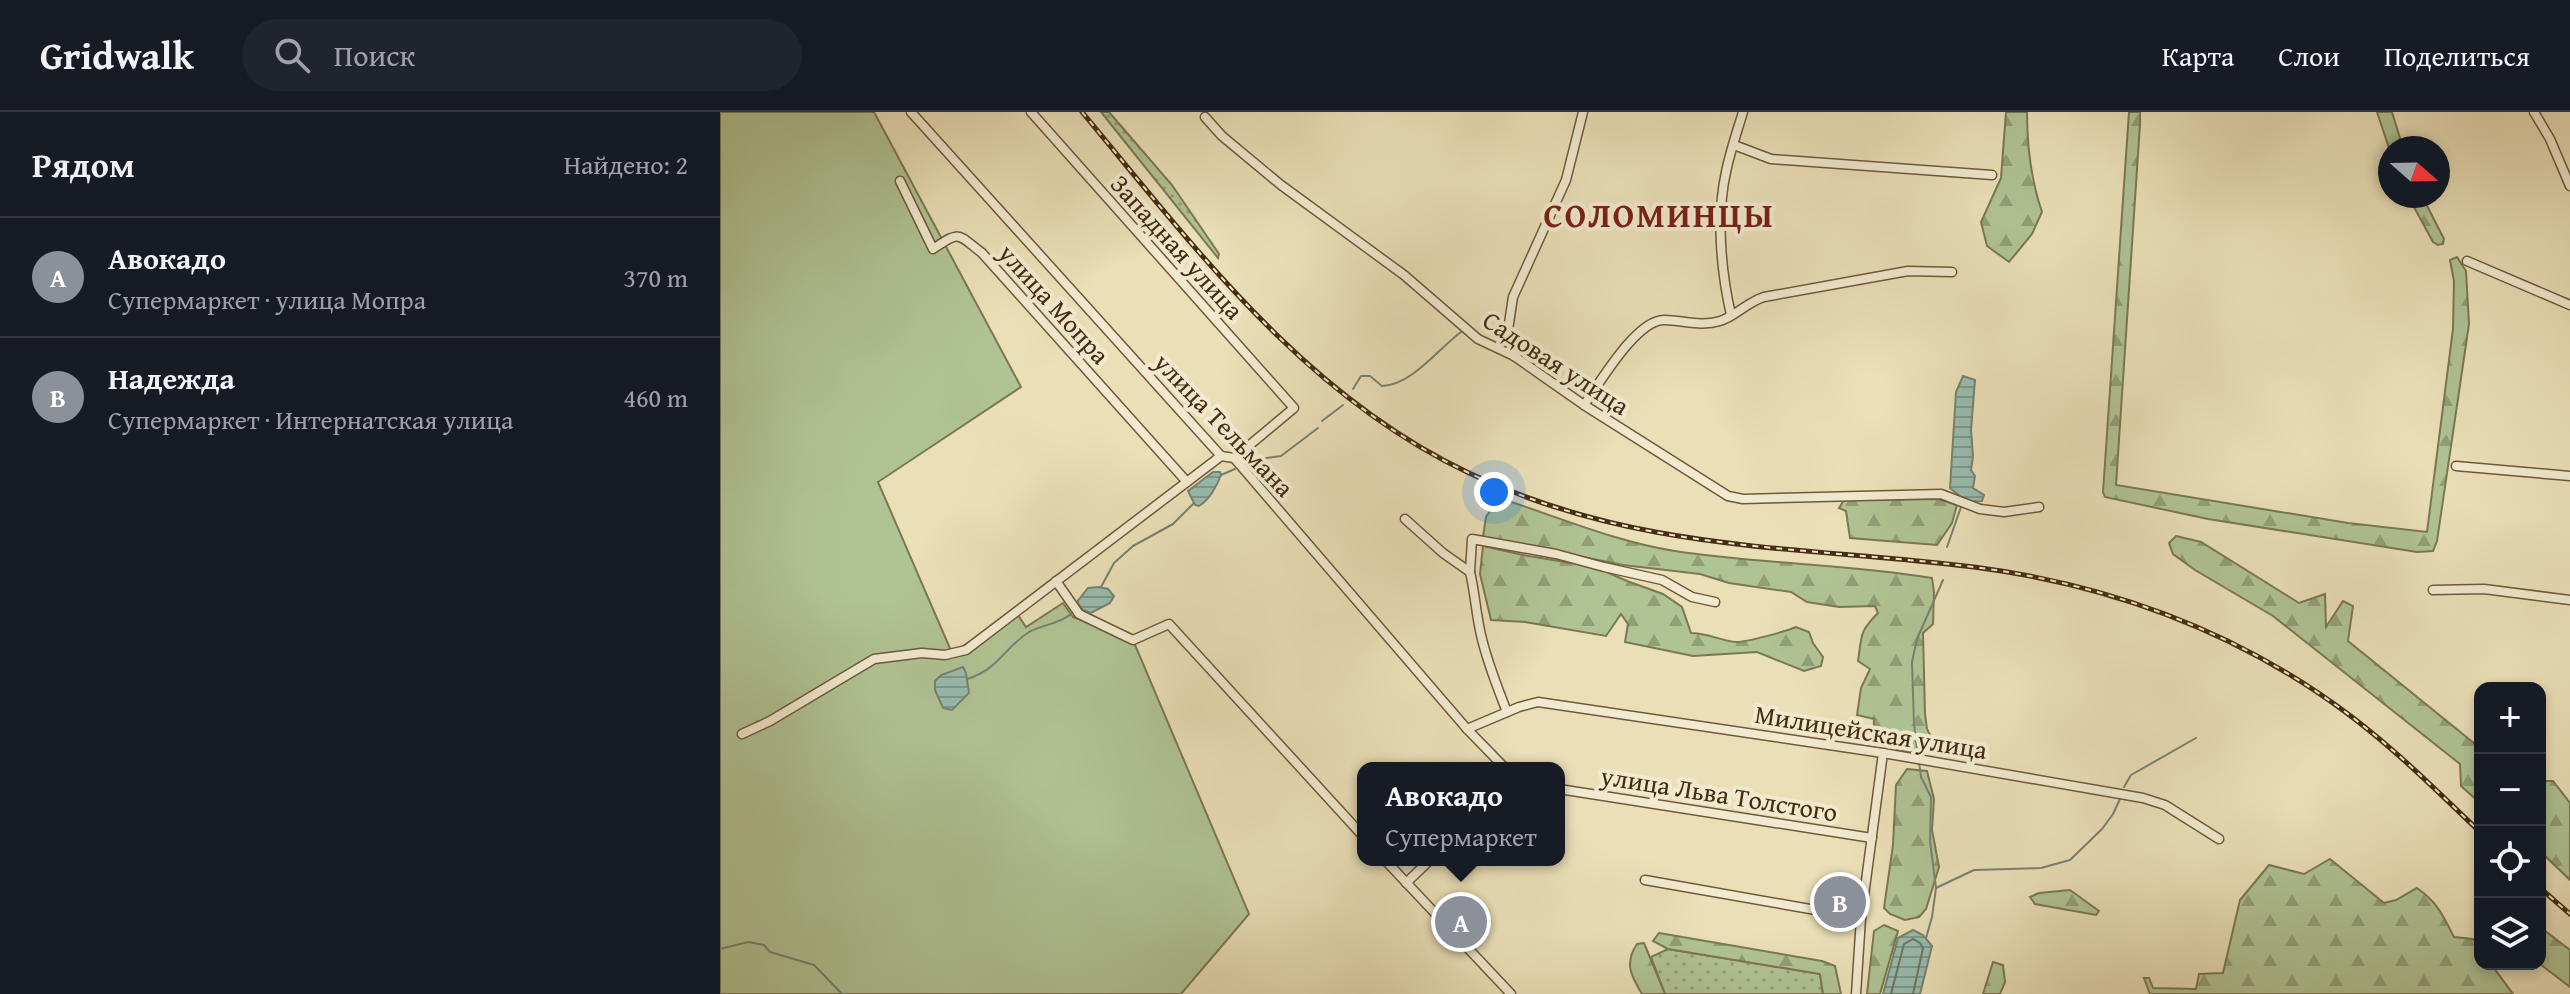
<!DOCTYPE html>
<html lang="ru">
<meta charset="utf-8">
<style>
:root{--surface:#171b24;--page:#20242c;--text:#f1f3f6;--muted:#9ea1a6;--line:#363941;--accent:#8c9099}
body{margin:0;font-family:"Gentium Book Plus",serif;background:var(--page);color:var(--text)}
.controls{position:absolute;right:24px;bottom:24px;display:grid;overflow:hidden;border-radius:16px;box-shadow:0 4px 12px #0003}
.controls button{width:72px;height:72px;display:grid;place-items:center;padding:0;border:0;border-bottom:2px solid var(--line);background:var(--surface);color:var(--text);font:40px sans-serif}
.compass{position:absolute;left:1658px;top:24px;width:72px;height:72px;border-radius:50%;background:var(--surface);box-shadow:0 4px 12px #0003;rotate:110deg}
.you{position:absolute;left:774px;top:380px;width:28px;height:28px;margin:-20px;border:6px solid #fff;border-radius:50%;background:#1a73e8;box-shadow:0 0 0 12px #1a73e833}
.badge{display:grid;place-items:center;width:52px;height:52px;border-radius:50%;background:var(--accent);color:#fff;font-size:26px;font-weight:700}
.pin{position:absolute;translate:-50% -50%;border:4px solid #fff;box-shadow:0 2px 8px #0006}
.popup{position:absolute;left:637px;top:650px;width:208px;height:104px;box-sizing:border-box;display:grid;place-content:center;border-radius:16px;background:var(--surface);filter:drop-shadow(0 2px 6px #0005);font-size:26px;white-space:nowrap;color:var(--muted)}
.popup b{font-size:30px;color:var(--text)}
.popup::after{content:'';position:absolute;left:50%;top:100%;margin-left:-16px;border:16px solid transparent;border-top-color:var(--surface)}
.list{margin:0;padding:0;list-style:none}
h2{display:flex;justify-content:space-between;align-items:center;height:104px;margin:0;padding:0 32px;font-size:34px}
h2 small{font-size:26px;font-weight:400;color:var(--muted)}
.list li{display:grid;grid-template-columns:52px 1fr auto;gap:24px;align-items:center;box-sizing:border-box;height:120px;padding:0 32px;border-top:2px solid var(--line)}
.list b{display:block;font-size:30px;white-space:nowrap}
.list p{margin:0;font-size:26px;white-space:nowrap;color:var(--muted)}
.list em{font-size:26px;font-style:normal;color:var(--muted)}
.icon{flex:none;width:44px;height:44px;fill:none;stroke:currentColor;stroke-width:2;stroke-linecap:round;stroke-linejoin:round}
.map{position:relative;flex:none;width:1850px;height:882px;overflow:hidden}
header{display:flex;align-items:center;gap:48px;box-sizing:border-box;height:112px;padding:0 40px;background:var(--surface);border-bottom:2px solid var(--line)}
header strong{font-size:38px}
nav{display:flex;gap:44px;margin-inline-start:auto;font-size:28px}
.search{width:560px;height:72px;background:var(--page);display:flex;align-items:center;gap:20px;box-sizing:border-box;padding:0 28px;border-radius:44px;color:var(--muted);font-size:30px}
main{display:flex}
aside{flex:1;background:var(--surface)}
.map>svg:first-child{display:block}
</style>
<header>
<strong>Gridwalk</strong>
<div class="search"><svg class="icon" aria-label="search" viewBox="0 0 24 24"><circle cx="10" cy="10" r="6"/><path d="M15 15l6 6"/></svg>Поиск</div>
<nav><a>Карта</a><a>Слои</a><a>Поделиться</a></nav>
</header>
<main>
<aside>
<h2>Рядом<small>Найдено: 2</small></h2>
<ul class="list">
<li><span class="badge">A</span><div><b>Авокадо</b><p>Супермаркет · улица Мопра</p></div><em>370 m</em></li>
<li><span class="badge">B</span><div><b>Надежда</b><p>Супермаркет · Интернатская улица</p></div><em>460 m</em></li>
</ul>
</aside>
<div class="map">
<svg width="1850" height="882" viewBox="0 0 1850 882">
<defs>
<pattern id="grass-dots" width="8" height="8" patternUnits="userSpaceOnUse" patternTransform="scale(2)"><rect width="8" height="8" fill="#b0c394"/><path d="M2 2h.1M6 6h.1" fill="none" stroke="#919f77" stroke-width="1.8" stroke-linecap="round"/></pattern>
<pattern id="forest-firs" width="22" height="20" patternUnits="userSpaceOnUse" patternTransform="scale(2)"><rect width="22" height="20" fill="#b0c394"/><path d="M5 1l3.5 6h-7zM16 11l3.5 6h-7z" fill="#919f77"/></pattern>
<pattern id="water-rules" width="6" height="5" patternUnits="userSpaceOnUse" patternTransform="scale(2)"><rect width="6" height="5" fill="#98bcb0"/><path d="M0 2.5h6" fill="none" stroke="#7e998e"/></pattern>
</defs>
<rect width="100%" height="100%" fill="#eadfb7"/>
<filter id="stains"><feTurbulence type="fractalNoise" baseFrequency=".0025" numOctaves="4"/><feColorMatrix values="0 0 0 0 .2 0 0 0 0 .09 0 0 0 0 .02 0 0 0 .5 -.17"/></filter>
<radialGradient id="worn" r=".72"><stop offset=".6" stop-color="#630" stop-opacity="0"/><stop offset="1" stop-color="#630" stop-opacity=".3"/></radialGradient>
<!-- grass -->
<g fill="url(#grass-dots)" stroke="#7b7852" stroke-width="2">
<polygon points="381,0 389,0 452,73 499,142 498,146"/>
<polygon points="948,837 1100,862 1103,882 945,882 931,845"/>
</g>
<!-- forest -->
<g fill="url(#forest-firs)" stroke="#7b7852" stroke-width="2">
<path d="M1286,0H1307C1307,34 1311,68 1322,100L1312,122L1289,150L1267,134L1261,110L1281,66Z"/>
<polygon points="1409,0 1420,0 1420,12 1396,373 1628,411 1707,420 1733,217 1734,169 1730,148 1737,145 1746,159 1749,212 1717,429 1713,439 1697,440 1488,407 1385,385 1383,380"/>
<polygon points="1657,0 1672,0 1683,36 1670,36 1670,39"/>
<polygon points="1688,84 1702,84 1724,127 1723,132 1718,133 1713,130"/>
<path d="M779,386C836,404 896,430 955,439C1040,452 1127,452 1212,466L1214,480L1213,512L1203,521L1205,602L1207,617L1218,638L1189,640L1153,630L1154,607L1137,603L1141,576L1150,557L1138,549C1142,523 1139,520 1158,501L1155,494L1119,495L1087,490L1071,480L1009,471L980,462L903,453L763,425L766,405Z"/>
<polygon points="1218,387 1237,393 1232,411 1217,433 1130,426 1126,399 1119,396 1124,388"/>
<polygon points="1456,424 1481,430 1579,491 1605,482 1606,515 1623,489 1633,494 1628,529 1760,636 1760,691 1741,674 1740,652 1553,504 1475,458 1453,442 1449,431"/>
<path d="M763,434L803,443L875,455L907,469L943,482L962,495L971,521C987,521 999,528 1015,530C1024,531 1067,519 1076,515L1089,520L1093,531L1103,545L1101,554L1084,559L1037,540L973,544L905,530L908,512L901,502L886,524L805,510L771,508L760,462Z"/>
<polygon points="1187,657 1207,659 1214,687 1212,718 1219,755 1206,797 1199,805 1185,808 1170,802 1164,796 1173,733 1176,673"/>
<polygon points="1820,669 1833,669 1850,691 1850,768 1820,739"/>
<path d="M1610,747L1664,791L1676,788L1697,776C1718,791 1722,802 1734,825L1753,827L1760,837V852H1771L1793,882H1430L1424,866H1429L1433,876L1476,877L1479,862L1503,861L1520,788L1549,753L1584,762Z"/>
<polygon points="1350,778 1379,799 1376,803 1315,792 1310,785 1319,781"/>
<polygon points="1164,813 1178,819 1160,882 1147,882 1154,819"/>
<polygon points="1820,815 1850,838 1850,875 1820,852"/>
<polygon points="939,821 1102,849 1115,854 1121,882 1103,882 1100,862 948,837 933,829"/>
<path d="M924,831L945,882H922C911,864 904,851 917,832Z"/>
<polygon points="1273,850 1283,853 1285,870 1280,882 1263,882"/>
</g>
<!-- garden -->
<polygon fill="#b0c394" stroke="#7b7852" stroke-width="2" points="0,0 154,0 301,275 158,370 232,541 296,500 306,515 343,491 353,505 413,528 529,802 461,882 0,882"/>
<!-- water -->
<g fill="url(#water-rules)" stroke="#778270" stroke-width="2">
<polygon points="1243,264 1255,268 1251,318 1253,344 1251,358 1255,364 1253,376 1264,383 1262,389 1247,390 1230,376 1236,280"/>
<path d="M493,360H500L501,363C497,374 489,388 479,394L475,393L468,379Z"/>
<polygon points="379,475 388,477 394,484 390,491 371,501 363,498 357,490 368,476"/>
<polygon points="243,555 246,561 249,581 232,598 223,596 215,578 215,569 221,563"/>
<polygon points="1193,818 1203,823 1212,834 1200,882 1163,882 1178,826"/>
</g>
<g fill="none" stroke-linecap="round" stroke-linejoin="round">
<!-- shore -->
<polyline stroke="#6f7460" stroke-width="2" points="1171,882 1184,832 1193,827 1200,831 1203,836 1193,882"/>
<!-- stream -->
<g stroke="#778270" stroke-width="2">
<path d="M633,277L641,264H650L662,274C692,273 718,237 741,220"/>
<polyline points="602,309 623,293"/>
<polyline points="527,352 539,347 561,344 598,316"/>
<polyline points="501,363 515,357"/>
<polyline points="1227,435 1241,395"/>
<polyline points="381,475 394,451 413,434 453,412 474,391"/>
<path d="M247,567C278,558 285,535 309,520C324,512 337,513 351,502"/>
<polyline points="1198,644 1194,612 1192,550 1197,527 1223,468"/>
<polyline points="1199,650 1201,665 1211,685 1210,729 1216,776 1212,805 1206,826"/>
<polyline points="1404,675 1411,663 1476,626"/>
<polyline points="1216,776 1254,758 1321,756 1350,748 1382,717 1393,702 1400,687"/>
<polyline points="0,837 28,830 44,833 50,840 94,853 122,882"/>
</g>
<!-- minor casing -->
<g stroke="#6f593a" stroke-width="11">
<g id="minor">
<polyline points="191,0 501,344 514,346 747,617 785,656"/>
<polyline points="311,0 574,296 514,346"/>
<polyline points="1814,0 1830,27 1850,74"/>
<polyline points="485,5 502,24 561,73 684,163 758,227 794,244 864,293 1008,384 1023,387 1221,382 1260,397 1284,400 1319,395"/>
<polyline points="1014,33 1051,47 1272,63"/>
<path d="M180,69L213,137C241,118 237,122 262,141L467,370"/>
<polyline points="1747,149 1850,193"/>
<path d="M1011,203C1001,159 996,105 1006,60C1010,40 1017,20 1023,0"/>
<polyline points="794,244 788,218 793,185 846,68 863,0"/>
<path d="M864,293C880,271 916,208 944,208C963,208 980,215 1000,209C1015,205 1027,190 1044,185L1188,159L1232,160"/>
<polyline points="1736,354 1850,364"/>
<path d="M685,407L723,441L750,460C755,481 756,502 761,523C767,550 777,574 787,600"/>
<polyline points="750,460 752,427 836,442 884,455 942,468 972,485 995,490"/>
<polyline points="336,469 359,502 413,528 449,512 643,724"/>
<polyline points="1713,478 1764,477 1850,488"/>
<polyline points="747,617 799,595 818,590 1163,641 1423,686 1445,693 1499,727"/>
<polyline points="22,622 50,609 154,547 202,541 225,543 246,538 501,344"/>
<polyline points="839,677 1152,726"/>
<polyline points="665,748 791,882"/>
<polyline points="925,768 1141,806"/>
<polyline points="686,771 710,748"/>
<polyline points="1136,882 1141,806 1163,641"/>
</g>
</g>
<!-- minor -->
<use href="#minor" stroke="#f1ead0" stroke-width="8"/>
<!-- rail casing -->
<g stroke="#462c11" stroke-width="5">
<g id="rail">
<path d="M362,0C476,137 584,283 749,361C917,441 1076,433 1254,455C1392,473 1521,521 1632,605C1678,640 1718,680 1760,720"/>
<polyline points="1820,776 1850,802"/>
</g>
</g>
<!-- rail -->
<use href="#rail" stroke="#f1ead0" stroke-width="2" stroke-dasharray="6" stroke-linecap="butt"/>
</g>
<g text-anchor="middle" stroke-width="8" stroke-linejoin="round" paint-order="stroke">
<!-- street labels -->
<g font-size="26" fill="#462c11" stroke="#f1ead0">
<text transform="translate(457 135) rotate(48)" y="9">Западная улица</text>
<text transform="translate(334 192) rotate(48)" y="9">улица Мопра</text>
<text transform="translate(836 251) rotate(33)" y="9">Садовая улица</text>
<text transform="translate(504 313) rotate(46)" y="9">улица Тельмана</text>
<text transform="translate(1151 620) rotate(9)" y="9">Милицейская улица</text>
<text transform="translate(999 682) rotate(9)" y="9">улица Льва Толстого</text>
</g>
<!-- district labels -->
<g font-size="34" font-weight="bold" letter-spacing="2" fill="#7a1f14" stroke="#f1ead0">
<text x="939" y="115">СОЛОМИНЦЫ</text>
</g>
</g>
<rect width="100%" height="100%" filter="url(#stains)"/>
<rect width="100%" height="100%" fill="url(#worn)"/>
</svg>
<div class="controls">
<button>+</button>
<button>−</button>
<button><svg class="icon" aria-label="locate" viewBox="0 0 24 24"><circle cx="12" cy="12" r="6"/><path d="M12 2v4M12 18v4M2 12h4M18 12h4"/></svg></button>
<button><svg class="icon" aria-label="layers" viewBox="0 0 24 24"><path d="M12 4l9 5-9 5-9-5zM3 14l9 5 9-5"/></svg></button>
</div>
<svg class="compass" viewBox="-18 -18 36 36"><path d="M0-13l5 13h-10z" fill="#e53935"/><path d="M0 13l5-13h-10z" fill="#9ea1a6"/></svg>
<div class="you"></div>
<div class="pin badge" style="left:741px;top:810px">A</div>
<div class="popup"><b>Авокадо</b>Супермаркет</div>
<div class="pin badge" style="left:1120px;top:790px">B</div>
</div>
</main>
